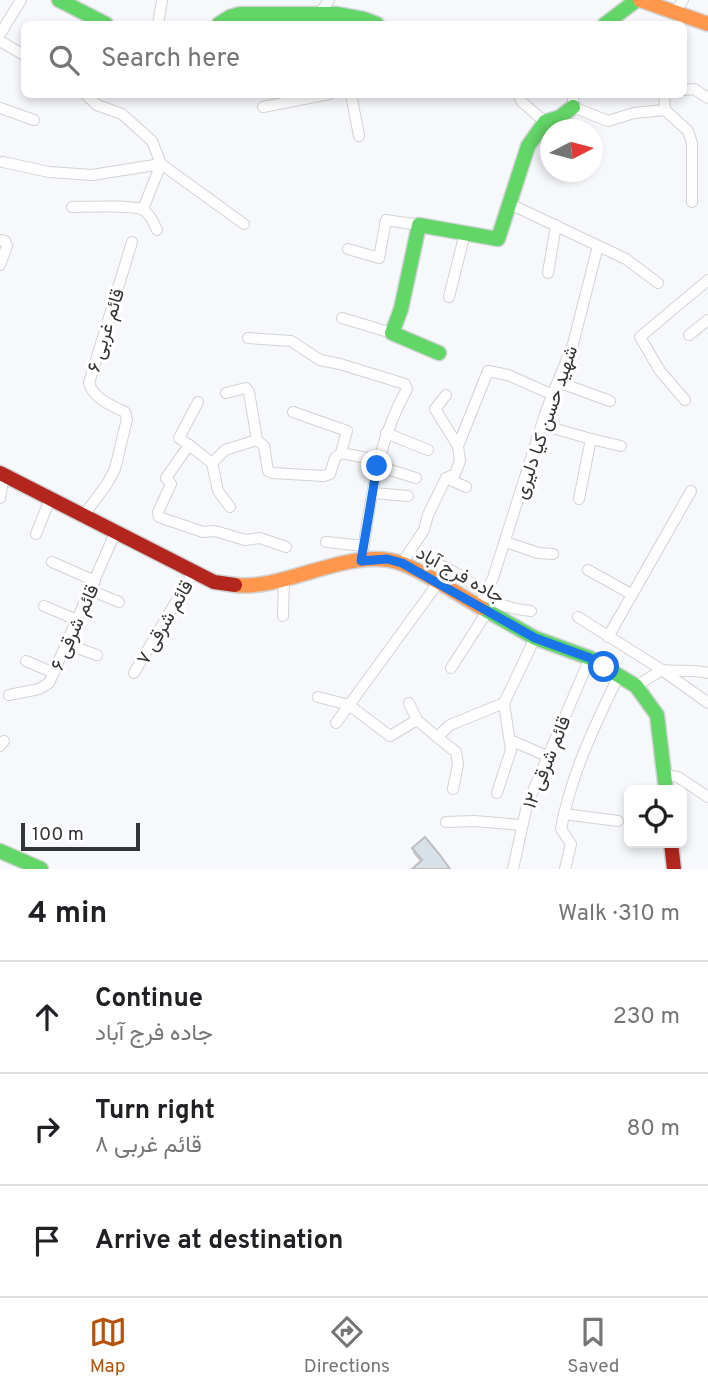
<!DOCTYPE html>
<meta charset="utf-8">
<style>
:root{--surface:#fff;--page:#f2f2f2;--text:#202124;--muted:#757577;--line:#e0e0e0;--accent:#b45309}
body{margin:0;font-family:Overpass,Vazirmatn,sans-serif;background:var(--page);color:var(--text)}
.controls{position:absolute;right:21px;bottom:21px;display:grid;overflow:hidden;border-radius:10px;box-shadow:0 4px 10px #0003}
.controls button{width:63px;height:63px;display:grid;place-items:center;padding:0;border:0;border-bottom:2px solid var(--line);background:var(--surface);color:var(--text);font:35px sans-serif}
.compass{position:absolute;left:540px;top:119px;width:63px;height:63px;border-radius:50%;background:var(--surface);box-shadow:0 4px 10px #0003;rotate:84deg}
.scale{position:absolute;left:21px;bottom:18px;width:119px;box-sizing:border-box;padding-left:7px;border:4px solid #333437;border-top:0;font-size:19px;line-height:24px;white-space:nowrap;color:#333437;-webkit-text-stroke:5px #fff;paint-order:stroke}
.stop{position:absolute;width:21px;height:21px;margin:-16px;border:5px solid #1a73e8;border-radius:50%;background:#fff}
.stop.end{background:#1a73e8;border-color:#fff;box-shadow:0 2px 7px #0008}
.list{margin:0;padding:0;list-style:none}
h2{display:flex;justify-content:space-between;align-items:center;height:91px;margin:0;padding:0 28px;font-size:30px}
h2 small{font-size:23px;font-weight:400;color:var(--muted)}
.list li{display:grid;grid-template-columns:46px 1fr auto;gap:21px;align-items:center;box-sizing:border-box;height:112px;padding:0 28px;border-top:2px solid var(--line)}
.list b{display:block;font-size:26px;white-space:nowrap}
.list p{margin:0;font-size:23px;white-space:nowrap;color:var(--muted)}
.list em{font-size:23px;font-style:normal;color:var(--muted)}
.icon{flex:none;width:38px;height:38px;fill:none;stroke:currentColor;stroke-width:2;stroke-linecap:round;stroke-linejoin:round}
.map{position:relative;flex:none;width:708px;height:869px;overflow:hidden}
.search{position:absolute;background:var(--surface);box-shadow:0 4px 10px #0003;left:21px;right:21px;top:21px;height:77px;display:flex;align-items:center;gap:18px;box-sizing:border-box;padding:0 24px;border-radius:10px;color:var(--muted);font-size:26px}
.sheet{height:427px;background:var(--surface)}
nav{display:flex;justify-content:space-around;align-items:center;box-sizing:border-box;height:98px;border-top:2px solid var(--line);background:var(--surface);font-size:19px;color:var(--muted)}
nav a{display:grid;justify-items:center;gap:4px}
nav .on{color:var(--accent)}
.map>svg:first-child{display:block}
</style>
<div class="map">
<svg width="708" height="869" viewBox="0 0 708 869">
<defs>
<filter id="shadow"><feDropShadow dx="2" dy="4" stdDeviation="0" flood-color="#0004"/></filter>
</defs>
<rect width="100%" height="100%" fill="#f6f8fc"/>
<!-- building -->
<polygon fill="#d8e1e8" stroke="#bcbec1" stroke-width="2" filter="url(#shadow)" points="425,837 440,855 450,869 412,869 422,860 412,848"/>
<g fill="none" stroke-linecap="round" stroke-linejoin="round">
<!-- street casing -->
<g stroke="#d2d3d6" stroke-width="12">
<g id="street">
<polyline points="675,12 683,0"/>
<polyline points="320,13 329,0"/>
<polyline points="335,14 337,24"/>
<polyline points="158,24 162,0"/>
<polyline points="0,34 21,0"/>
<polyline points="0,41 24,55"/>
<polyline points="684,90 694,89 708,98"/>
<polyline points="85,94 97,105 122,114 152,141 161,164 244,224"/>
<polyline points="351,94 359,136"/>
<polyline points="518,94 522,102 545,122"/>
<polyline points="573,94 573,107 608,121 634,113 665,110"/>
<polyline points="664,94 665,110 688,131 692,143 692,202"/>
<polyline points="263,107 329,94"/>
<polyline points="0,108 34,120"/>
<polyline points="3,162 49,172 92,175 161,164 143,209"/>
<polyline points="510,204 626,259 658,283"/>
<path d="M72,207C87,207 136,204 145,211C151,216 154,223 157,230"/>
<polyline points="0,240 5,241 7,246 0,265"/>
<polyline points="348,249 379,258 386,220 419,225"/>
<polyline points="548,273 556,225"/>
<polyline points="449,297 465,233"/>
<polyline points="342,318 392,333"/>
<polyline points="689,335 708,320"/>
<path d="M248,338L291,341L320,360L340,364L405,384L407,389C375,446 372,499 361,561"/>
<polyline points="558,382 610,401"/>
<polyline points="226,393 246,388 249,392 257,440"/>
<polyline points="446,395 435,409 458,446"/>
<polyline points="685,400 660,371 640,337 708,280"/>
<polyline points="293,412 347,431 341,453"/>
<polyline points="542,425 591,439 579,499"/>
<polyline points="386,433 428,450"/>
<polyline points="591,439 621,446"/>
<polyline points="189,445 179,438 198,402"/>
<polyline points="212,463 225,450 257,440 264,446 268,471 272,473 324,476 330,474 335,458 341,453 378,460"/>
<polyline points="377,466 416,478"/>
<polyline points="446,478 466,487"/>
<polyline points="373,493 408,496"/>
<polyline points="0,498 4,476"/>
<polyline points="230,507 218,491 212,463 189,445 166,478 171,484 158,512 159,517 203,532 215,531 245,540 260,538 286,547"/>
<path d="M84,515L107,484L115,469L127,419L125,412C112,406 93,398 89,383L132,242"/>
<polyline points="36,534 50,499"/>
<polyline points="326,542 364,546"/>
<polyline points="506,542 538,553 553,554"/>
<polyline points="52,562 95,581"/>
<polyline points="402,563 424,530 428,515 446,478 455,474 460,461 458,446 488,371 508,375 553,395"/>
<path d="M439,564C448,569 459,574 468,581C493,599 497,608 531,611"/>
<polyline points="588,570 631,594"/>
<polyline points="90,590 119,602"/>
<polyline points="44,606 77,620"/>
<polyline points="479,607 493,578 546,411 573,344 598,246"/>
<polyline points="283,616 284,578"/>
<path d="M578,617L662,670C677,672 693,669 708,673"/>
<polyline points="608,637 691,491"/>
<polyline points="66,644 97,655"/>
<polyline points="26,661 54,673"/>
<polyline points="451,668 487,612"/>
<polyline points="134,673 194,571"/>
<polyline points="636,686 662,670 708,703"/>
<polyline points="9,695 39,689 49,683 116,531"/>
<polyline points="318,697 349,705 390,736 417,720 437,737"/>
<polyline points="409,703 417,720"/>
<polyline points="336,723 438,583"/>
<polyline points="510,740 547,756"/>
<polyline points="0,746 4,741"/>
<polyline points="665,774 678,777 708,797"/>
<polyline points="453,789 458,764 456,752 437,737 450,725 504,703 535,638"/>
<polyline points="497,793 511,750 504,703"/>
<polyline points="564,814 618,821"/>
<polyline points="446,822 474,821 521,825"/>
<polyline points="513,869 527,805 590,658"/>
<path d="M565,869L571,844L561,829C571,774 595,725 619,675"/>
</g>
</g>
<!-- fast casing -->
<g stroke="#d2d3d6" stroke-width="17">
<g id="fast">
<polyline points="59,0 106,24"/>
<polyline points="219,24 230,17 240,14 337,14 364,19 377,24"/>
<polyline points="605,24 637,0"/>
<polyline points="439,353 392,333 401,309 419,225 498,239 528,146 545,122 560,117 573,107"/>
<polyline points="482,608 535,638 590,658 636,686 657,715 666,790"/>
<polyline points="0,851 41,869"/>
</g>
</g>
<!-- slow casing -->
<g stroke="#d2d3d6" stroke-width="17">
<g id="slow">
<polyline points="640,0 708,24"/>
<path d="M235,585C286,591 352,544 403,564C427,573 459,595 482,608"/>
</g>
</g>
<!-- jam casing -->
<g stroke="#d2d3d6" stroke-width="17">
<g id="jam">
<polyline points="0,473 214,582 235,585"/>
<polyline points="671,843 674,869"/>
</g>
</g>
<!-- street -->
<use href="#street" stroke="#fefeff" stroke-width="10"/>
<!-- fast -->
<use href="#fast" stroke="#63d668" stroke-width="14"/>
<!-- slow -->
<use href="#slow" stroke="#ff974d" stroke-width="14"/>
<!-- jam -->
<use href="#jam" stroke="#b3261e" stroke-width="14"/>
</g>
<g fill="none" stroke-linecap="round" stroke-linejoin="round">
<!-- route -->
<polyline stroke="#1a73e8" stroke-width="9" points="377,466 361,561 387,559 402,563 535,638 590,658 604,667"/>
</g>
<g text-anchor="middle" stroke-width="6" stroke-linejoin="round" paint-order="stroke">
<!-- street labels -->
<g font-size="19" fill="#333437" stroke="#fff">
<text transform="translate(105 330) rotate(-73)" y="7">قائم غربی ۶</text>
<text transform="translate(545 422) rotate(-71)" y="7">شهید حسن کیا دلیری</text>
<text transform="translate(461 574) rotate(29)" y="7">جاده فرج آباد</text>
<text transform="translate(164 622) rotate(-60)" y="7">قائم شرقی ۷</text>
<text transform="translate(74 627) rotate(-66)" y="7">قائم شرقی ۶</text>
<text transform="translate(546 762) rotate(-68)" y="7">قائم شرقی ۱۲</text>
</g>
</g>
</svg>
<div class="controls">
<button><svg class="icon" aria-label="locate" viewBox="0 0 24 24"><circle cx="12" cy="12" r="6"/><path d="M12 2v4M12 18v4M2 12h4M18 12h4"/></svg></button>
</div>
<svg class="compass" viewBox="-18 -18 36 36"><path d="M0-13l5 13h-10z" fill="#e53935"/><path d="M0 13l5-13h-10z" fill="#757577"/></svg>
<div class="scale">100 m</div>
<div class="stop" style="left:604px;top:667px"></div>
<div class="stop end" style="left:377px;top:466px"></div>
<div class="search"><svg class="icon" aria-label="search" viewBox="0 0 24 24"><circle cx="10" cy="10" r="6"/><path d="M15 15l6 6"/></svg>Search here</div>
</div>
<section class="sheet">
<h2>4 min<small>Walk · 310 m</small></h2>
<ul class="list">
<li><svg class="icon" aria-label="ahead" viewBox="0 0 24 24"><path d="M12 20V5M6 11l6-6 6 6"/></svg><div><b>Continue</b><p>جاده فرج آباد</p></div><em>230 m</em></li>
<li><svg class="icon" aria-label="right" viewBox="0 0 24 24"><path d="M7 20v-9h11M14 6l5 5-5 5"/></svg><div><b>Turn right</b><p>قائم غربی ۸</p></div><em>80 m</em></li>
<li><svg class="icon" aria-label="arrive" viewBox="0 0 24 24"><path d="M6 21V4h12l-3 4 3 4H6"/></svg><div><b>Arrive at destination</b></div></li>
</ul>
</section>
<nav>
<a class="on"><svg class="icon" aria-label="map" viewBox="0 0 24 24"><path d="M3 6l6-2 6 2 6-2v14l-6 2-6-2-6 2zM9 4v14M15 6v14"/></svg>Map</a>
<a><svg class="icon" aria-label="directions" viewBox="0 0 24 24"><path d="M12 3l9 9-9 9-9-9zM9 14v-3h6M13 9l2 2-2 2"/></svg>Directions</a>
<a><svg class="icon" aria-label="saved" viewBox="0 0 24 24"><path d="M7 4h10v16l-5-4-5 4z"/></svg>Saved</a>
</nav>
